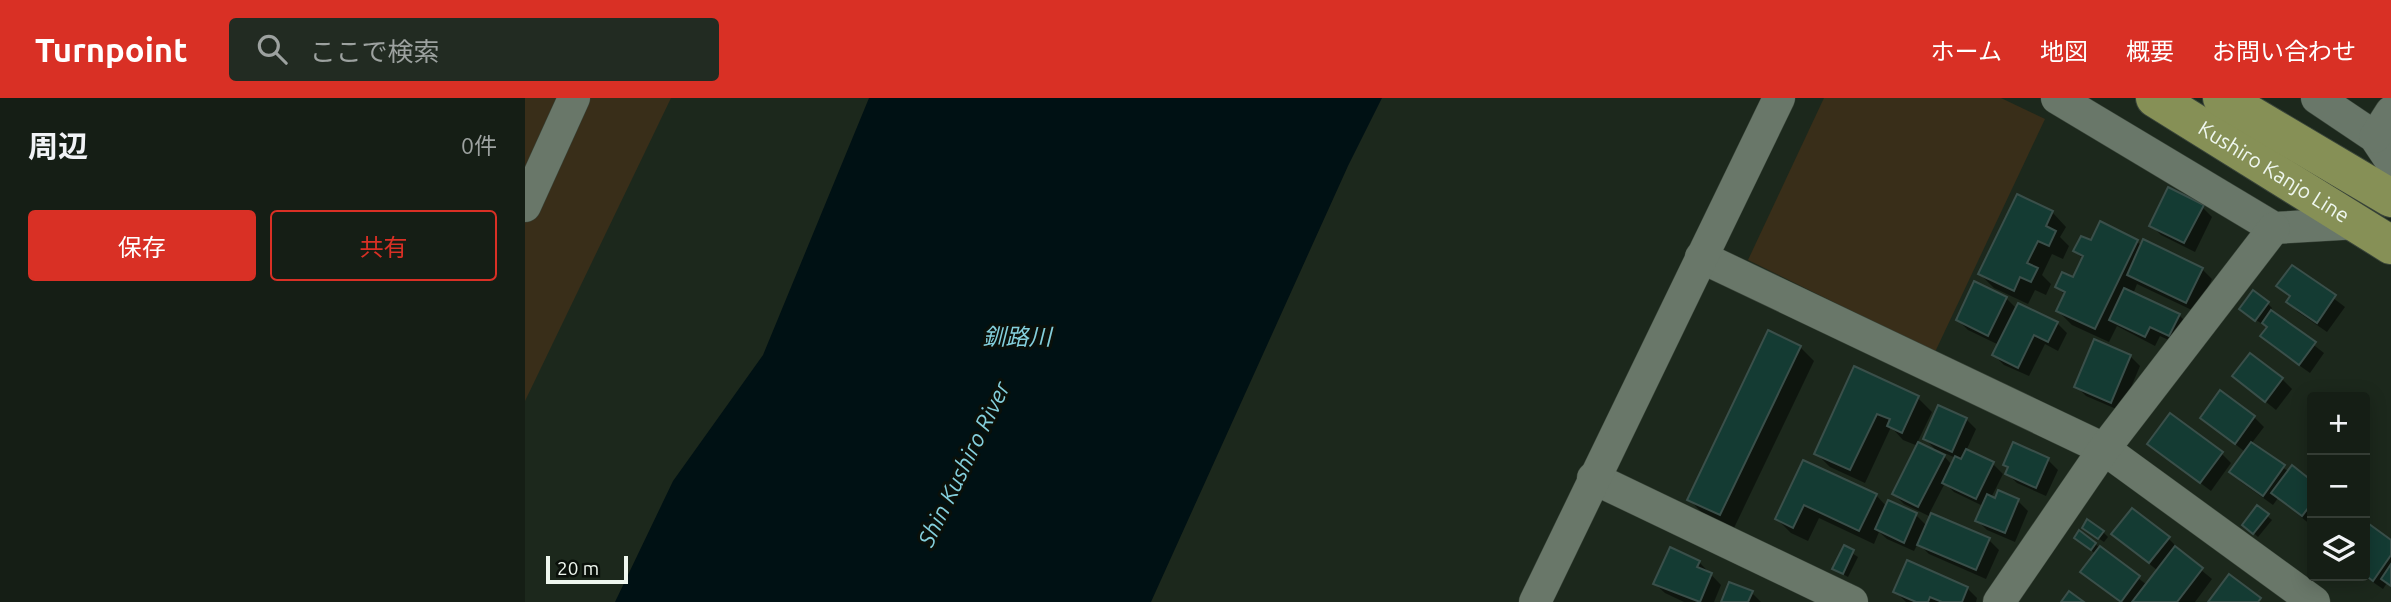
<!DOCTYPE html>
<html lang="ja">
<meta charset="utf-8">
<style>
:root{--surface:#151e15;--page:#222b22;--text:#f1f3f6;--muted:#9da2a0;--line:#343c34;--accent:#d93025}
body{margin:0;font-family:Ubuntu,"Noto Sans JP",sans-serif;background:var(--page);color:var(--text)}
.controls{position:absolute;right:21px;bottom:21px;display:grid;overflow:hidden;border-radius:7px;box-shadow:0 4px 18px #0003}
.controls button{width:63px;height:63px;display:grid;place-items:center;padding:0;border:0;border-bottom:2px solid var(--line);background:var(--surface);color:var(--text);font:35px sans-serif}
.scale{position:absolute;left:21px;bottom:18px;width:82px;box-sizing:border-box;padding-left:7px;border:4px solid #eff7ef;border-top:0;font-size:19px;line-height:24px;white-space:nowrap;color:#eff7ef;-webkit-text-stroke:5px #0a100a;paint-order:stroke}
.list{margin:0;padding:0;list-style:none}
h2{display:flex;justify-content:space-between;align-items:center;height:91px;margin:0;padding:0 28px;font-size:30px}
h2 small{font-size:23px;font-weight:400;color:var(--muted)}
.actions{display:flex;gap:14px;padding:21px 28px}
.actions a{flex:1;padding:16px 0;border:2px solid var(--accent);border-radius:7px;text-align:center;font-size:24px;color:var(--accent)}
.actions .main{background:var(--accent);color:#fff}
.icon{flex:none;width:38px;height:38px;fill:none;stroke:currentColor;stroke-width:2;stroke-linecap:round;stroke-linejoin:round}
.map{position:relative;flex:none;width:1866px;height:504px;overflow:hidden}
header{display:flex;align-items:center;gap:42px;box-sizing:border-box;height:98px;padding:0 35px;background:var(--accent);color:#fff}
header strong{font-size:33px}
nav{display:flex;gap:38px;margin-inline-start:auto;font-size:24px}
.search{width:490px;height:63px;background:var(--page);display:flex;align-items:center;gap:18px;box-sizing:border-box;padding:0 24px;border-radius:7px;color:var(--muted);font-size:26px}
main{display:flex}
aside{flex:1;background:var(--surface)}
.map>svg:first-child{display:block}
</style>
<header>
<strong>Turnpoint</strong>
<div class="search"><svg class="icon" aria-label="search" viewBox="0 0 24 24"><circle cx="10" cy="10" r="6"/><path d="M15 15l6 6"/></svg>ここで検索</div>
<nav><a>ホーム</a><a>地図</a><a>概要</a><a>お問い合わせ</a></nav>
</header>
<main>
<aside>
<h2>周辺<small>0件</small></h2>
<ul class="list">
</ul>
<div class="actions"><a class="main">保存</a><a>共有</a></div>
</aside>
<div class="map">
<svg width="1866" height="504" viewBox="0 0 1866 504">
<rect width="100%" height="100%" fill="#1c281c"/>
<!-- green -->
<g fill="#392e19">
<polygon points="0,0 146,0 0,303"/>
<polygon points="1299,0 1476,0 1520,21 1410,254 1223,162"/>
</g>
<!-- water -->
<polygon fill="#001114" points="344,0 857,0 823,68 626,504 90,504 148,383 238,257"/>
<!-- shadow -->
<g fill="#0007">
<polygon points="1677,109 1687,119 1670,154 1636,137 1626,127"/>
<polygon points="1527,114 1541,129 1535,139 1544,148 1538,161 1527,156 1517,177 1526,186 1521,197 1510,192 1503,206 1469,190 1455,176"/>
<polygon points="1566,144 1612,144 1617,148 1677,171 1687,181 1671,214 1612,186 1608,196 1654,217 1664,227 1654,247 1635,238 1630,248 1592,228 1584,244 1547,227 1533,213 1541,198 1532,189 1548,182 1558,161 1550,153"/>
<polygon points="1767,169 1820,209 1802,234 1773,214 1763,204 1766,200 1753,188"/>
<polygon points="1481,200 1492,211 1532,225 1542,235 1533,253 1520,246 1504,278 1479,267 1469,257 1474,247 1443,232 1433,222"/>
<polygon points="1743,206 1747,210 1745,213 1799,255 1785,275 1747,248 1738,238 1744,230 1721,216"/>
<polygon points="1275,249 1289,263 1209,430 1178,416 1164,401"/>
<polygon points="1605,258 1615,268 1596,313 1561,298 1551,288"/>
<polygon points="1330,271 1393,300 1407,314 1392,345 1419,358 1427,367 1431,360 1410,351 1400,341 1441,321 1451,331 1441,353 1468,366 1478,376 1466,400 1493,403 1503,413 1490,444 1462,432 1452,422 1458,408 1429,394 1420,385 1404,416 1464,442 1474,452 1461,481 1404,456 1393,445 1389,453 1362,441 1354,434 1349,446 1294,420 1283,443 1266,435 1252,421 1278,364 1351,397 1362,409 1363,405 1391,417 1402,428 1406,419 1379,406 1369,396 1393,348 1378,342 1366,329 1340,385 1305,369 1291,355"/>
<polygon points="1709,278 1757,281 1767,291 1751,312"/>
<polygon points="1677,319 1729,319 1739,329 1726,346 1764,374 1767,370 1787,385 1787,428 1753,400 1748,407 1716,384 1706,374 1720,354"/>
<polygon points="1624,346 1696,355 1706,365 1686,393"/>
<polygon points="1523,362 1533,372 1521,398 1492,385 1482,375 1484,371 1480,367"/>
<polygon points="1742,418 1747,422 1733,439 1724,431"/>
<polygon points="1840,426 1866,444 1866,489 1862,485 1858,491 1839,478"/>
<polygon points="1564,434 1578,434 1583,439 1579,444"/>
<polygon points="1588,436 1643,440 1653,450 1652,452 1687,481 1670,504 1595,504 1558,473 1571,456 1556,445 1570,446 1622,487 1633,473"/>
<polygon points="1319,450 1333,459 1323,479 1309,471"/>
<polygon points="1174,464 1196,487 1189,504 1159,504 1140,495 1130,486"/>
<polygon points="1442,490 1452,500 1451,504 1381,504 1370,493"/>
<polygon points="1227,495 1236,504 1198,504"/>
</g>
<!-- building -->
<g fill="#143b33" stroke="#3a4f4a" stroke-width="2">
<polygon points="1643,89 1679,107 1659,145 1624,128"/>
<polygon points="1492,96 1528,113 1521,128 1531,133 1524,148 1513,143 1502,165 1513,170 1506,184 1495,179 1489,193 1453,176"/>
<polygon points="1575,123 1613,142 1570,231 1531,213 1540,194 1530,189 1537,174 1548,179 1558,158 1548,153 1556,138 1566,142"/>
<polygon points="1618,141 1678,170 1661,205 1602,177"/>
<polygon points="1767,167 1811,197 1792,225 1761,204 1765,198 1751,188"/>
<polygon points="1449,183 1482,199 1463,238 1431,222"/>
<polygon points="1599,190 1655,216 1644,238 1625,229 1620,239 1584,222"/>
<polygon points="1728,192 1744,204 1730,223 1714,211"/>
<polygon points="1493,205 1533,224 1523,244 1509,237 1493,270 1467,257"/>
<polygon points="1746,212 1791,244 1774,267 1735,238 1742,229 1737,225"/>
<polygon points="1243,232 1276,248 1195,417 1162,402"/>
<polygon points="1569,241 1606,257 1586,305 1549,289"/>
<polygon points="1725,255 1758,280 1740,304 1707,278"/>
<polygon points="1329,268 1394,298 1377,335 1362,328 1365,321 1352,316 1325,372 1289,356"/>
<polygon points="1695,292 1730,318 1710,346 1675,320"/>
<polygon points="1413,307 1442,320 1427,354 1398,341"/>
<polygon points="1645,315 1698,354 1675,385 1622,346"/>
<polygon points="1393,344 1420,357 1393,409 1367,396"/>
<polygon points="1488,344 1524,360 1511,390 1480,376 1483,369 1478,367"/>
<polygon points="1726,344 1760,367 1738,398 1704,374"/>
<polygon points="1441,351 1469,364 1451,401 1417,385 1430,358 1436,361"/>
<polygon points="1278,362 1352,396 1334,433 1279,407 1268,430 1250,421"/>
<polygon points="1767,367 1787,383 1787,405 1777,418 1746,395"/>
<polygon points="1473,392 1494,401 1480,435 1450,423 1462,396 1470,400"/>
<polygon points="1363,402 1392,415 1379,445 1350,431"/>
<polygon points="1732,407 1744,416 1728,436 1717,427"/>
<polygon points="1607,410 1645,439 1624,465 1586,436"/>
<polygon points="1406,415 1465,440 1451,472 1392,447"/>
<polygon points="1562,421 1579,433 1573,441 1557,430"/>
<polygon points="1840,423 1866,442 1866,457 1848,483 1840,477"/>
<polygon points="1554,432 1571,445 1566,452 1549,440"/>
<polygon points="1319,447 1329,452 1318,476 1307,471"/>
<polygon points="1575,448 1615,478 1596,504 1555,474"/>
<polygon points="1650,448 1678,470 1652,504 1607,504"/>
<polygon points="1145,449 1175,463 1172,469 1187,475 1175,504 1128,486"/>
<polygon points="1382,462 1443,489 1437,504 1417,504 1405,499 1403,504 1391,504 1368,494"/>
<polygon points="1866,466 1866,488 1856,481"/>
<polygon points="1704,476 1736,500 1733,504 1683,504"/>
<polygon points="1204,484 1228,493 1223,504 1196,504"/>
<polygon points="1544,493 1559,504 1536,504"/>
</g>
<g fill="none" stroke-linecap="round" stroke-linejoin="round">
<!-- street casing -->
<g stroke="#394439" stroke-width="33">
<g id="street">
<polyline points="1532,0 1749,130 1834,125"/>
<polyline points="1792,0 1850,39 1866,63"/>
<polyline points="1850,39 1866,14"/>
<polyline points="0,108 49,0"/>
<polyline points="1176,159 1579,351 1789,504"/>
<polyline points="1068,380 1327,504"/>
<polyline points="1010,504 1254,0"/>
<polyline points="1474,504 1579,351 1749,130"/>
</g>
</g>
<!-- primary casing -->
<g stroke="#394439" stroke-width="40">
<g id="primary">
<path id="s1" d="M1630,0L1866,147"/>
<polyline points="1697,0 1866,100"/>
</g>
</g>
<!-- street -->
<use href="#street" stroke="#697769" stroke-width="32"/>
<!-- primary -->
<use href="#primary" stroke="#869056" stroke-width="38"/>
</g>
<g text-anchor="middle" stroke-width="6" stroke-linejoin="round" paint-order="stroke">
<!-- street labels -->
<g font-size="21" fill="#eff7ef" stroke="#0a100a">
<text dy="7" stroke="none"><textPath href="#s1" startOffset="140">Kushiro Kanjo Line</textPath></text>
</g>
<!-- water labels -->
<g font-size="23" font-style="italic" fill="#84cfdc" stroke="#0a100a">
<text x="492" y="247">釧路川</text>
<text transform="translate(439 366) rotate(-64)" y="8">Shin Kushiro River</text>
</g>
</g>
</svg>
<div class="controls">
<button>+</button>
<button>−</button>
<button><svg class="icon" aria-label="layers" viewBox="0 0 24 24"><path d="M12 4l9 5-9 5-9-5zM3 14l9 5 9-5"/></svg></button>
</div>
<div class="scale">20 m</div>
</div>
</main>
